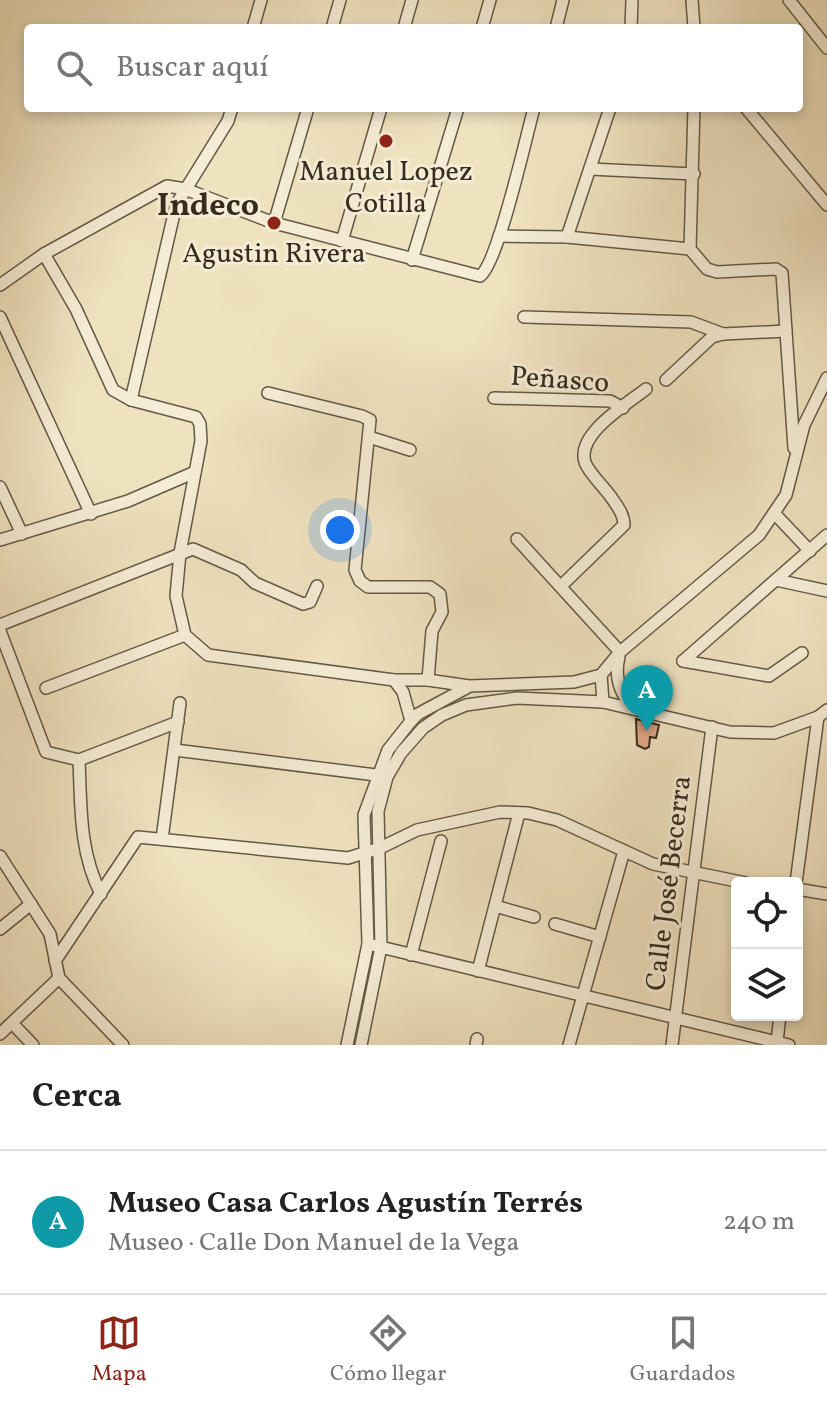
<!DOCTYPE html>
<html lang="es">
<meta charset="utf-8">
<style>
:root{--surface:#fff;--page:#f6f6f6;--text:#222;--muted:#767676;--line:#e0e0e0;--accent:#8f2418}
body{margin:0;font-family:Vollkorn,serif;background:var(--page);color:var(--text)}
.controls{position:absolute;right:24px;bottom:24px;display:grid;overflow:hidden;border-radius:8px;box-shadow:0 4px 12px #0003}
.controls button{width:72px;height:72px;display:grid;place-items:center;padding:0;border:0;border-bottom:2px solid var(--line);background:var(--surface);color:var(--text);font:40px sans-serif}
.you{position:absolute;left:340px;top:530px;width:28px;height:28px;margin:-20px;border:6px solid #fff;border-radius:50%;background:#1a73e8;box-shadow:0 0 0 12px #1a73e833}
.badge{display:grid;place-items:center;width:52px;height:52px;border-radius:50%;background:var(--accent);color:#fff;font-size:26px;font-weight:700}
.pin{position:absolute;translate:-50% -66px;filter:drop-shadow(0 2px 4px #0008)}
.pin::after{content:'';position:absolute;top:42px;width:28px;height:24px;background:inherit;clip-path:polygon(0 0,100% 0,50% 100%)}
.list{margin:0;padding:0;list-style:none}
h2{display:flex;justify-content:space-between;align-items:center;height:104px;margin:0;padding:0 32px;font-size:34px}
h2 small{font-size:26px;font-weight:400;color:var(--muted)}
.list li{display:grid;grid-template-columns:52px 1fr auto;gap:24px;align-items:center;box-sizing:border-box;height:144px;padding:0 32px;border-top:2px solid var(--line)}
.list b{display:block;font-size:30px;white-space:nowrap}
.list p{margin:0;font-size:26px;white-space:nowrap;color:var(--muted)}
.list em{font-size:26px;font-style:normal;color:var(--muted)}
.icon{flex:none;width:44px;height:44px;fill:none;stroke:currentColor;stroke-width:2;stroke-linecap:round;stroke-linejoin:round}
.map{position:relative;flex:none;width:827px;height:1045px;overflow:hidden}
.search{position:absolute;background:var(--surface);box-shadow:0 4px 12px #0003;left:24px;right:24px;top:24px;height:88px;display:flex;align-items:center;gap:20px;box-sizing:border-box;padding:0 28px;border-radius:8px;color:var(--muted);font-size:30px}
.sheet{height:248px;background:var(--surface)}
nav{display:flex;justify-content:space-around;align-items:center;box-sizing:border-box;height:112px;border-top:2px solid var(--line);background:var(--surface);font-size:22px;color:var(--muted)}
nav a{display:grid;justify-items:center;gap:4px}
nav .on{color:var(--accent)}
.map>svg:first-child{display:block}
</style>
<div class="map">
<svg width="827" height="1045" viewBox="0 0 827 1045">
<rect width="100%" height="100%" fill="#efe2bf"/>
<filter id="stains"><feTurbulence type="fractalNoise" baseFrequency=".0025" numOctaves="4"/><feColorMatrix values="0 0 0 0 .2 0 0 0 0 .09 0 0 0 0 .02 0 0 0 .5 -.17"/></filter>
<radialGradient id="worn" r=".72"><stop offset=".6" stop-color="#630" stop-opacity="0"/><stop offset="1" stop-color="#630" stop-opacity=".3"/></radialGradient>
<!-- building -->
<polygon fill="#e6a889" stroke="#372b1e" stroke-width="2" points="636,719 659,725 656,738 650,737 649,747 645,749 637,745"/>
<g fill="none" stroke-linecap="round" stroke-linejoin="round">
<!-- minor casing -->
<g stroke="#655946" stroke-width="14">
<g id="minor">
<polyline points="692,0 694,28"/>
<polyline points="789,0 827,48"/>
<polyline points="253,28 261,0"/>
<polyline points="332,28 340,0"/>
<polyline points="404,28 412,0"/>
<polyline points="482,28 490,0"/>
<polyline points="556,28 563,0"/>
<polyline points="631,28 632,0"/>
<polyline points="694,108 690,249 707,269 717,272 776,269 782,273 794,448"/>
<polyline points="746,108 827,205"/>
<polyline points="590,169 694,174"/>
<polyline points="274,223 308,108"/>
<polyline points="499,236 567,237 690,249"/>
<polyline points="567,237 610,108"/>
<polyline points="342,241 381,108"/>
<polyline points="44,254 76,309 113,390 131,400 196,417 200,424 201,441 180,553 176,596 185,635 208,655 394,680 428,680 469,686 574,682 601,675 620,652 759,535 786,495 804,425 827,378"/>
<polyline points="412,260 458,108"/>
<path d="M0,285L44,254L167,186L185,189L274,223L480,276C498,264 526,137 534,108"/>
<polyline points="0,317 91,514"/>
<polyline points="524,317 691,322 723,334"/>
<polyline points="666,380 712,337 723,334 786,331"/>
<polyline points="268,393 362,416 370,420 355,570 360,581 368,587 430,587 440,594 442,612 432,631 428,680"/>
<polyline points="494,398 610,401 623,408"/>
<polyline points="131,400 176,205 228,121 232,108"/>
<polyline points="369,437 410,450"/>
<polyline points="0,487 22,534"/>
<polyline points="774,513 810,551"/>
<polyline points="517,539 620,652"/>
<polyline points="0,540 128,501 195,472"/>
<polyline points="776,580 827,591"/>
<path d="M561,586L624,525C624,514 617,506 611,497C604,487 588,472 585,462C576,434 627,404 646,389"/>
<polyline points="0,625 193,549 241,570 255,583 303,604 310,602 317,586"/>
<polyline points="0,631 46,752 79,760"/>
<path d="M619,657C614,677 620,692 632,708"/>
<polyline points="683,661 827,535"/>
<polyline points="683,661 769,676 802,653"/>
<polyline points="601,675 603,702"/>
<polyline points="394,680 403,692 411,721"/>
<polyline points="46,688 185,635"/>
<polyline points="175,750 384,776"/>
<path d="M79,760C81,805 79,852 101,894"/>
<polyline points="79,760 178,722"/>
<polyline points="162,839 180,703"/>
<polyline points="0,856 50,934 59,978 123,1045"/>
<polyline points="796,883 818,717"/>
<polyline points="797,889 827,894"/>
<polyline points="495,906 534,917"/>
<polyline points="555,924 600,937"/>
<polyline points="0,929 31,904"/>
<polyline points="368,944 789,1045"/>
<polyline points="411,955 441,841"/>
<polyline points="55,961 138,837 348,858 380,848 417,830 500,812 528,813 557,820 653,864 746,883"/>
<polyline points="478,971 519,813"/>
<polyline points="13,1024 33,1045"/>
<polyline points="0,1034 59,978"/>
<polyline points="777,1042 780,1015"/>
<polyline points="347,1045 368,944 364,815 388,750 411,721 418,714 468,687"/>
<polyline points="361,1045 381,947 378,811 387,777 401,753 423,728 442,715 466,705 517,698 603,702 730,732 774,733 818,717 827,710"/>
<polyline points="476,1045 477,1039"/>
<polyline points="569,1045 624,851"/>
<polyline points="672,1045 712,727"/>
</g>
</g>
<!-- minor -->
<use href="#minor" stroke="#f5ecd5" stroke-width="11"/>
</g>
<!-- markers -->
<g fill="#8f2418" stroke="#f5ecd5" stroke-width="3">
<circle cx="386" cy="141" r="8"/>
<circle cx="274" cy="223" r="8"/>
</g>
<g text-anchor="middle" stroke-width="6" stroke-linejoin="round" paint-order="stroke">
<!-- poi labels -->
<g font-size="28" fill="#372b1e" stroke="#f5ecd5">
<text x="386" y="180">Manuel Lopez<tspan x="386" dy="32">Cotilla</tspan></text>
<text x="274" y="262">Agustin Rivera</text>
</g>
<!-- street labels -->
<g font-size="28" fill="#372b1e" stroke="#f5ecd5">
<text transform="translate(560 378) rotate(4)" y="10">Peñasco</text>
<text transform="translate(667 883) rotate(-83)" y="10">Calle José Becerra</text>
</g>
<!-- quarter labels -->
<g font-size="32" font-weight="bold" fill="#372b1e" stroke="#f5ecd5">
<text x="208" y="215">Indeco</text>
</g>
</g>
<rect width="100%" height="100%" filter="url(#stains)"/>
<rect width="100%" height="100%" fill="url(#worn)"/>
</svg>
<div class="controls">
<button><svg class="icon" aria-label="locate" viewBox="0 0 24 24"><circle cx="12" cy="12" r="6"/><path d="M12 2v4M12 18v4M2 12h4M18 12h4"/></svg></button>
<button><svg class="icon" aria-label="layers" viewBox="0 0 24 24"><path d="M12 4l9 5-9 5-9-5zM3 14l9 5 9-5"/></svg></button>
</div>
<div class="you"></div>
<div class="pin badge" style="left:647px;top:731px;background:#0f9aa8">A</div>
<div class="search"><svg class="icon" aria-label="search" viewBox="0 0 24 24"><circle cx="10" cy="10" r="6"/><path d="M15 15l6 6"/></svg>Buscar aquí</div>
</div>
<section class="sheet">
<h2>Cerca<small></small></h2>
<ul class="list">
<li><span class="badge" style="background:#0f9aa8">A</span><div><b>Museo Casa Carlos Agustín Terrés</b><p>Museo · Calle Don Manuel de la Vega</p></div><em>240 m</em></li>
</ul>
</section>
<nav>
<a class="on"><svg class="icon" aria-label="map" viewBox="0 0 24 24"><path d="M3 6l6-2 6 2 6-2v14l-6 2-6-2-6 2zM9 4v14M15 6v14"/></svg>Mapa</a>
<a><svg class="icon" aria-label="directions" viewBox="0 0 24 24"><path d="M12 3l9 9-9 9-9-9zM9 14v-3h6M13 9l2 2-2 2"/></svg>Cómo llegar</a>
<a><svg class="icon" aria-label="saved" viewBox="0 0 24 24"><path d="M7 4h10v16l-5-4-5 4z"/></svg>Guardados</a>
</nav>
